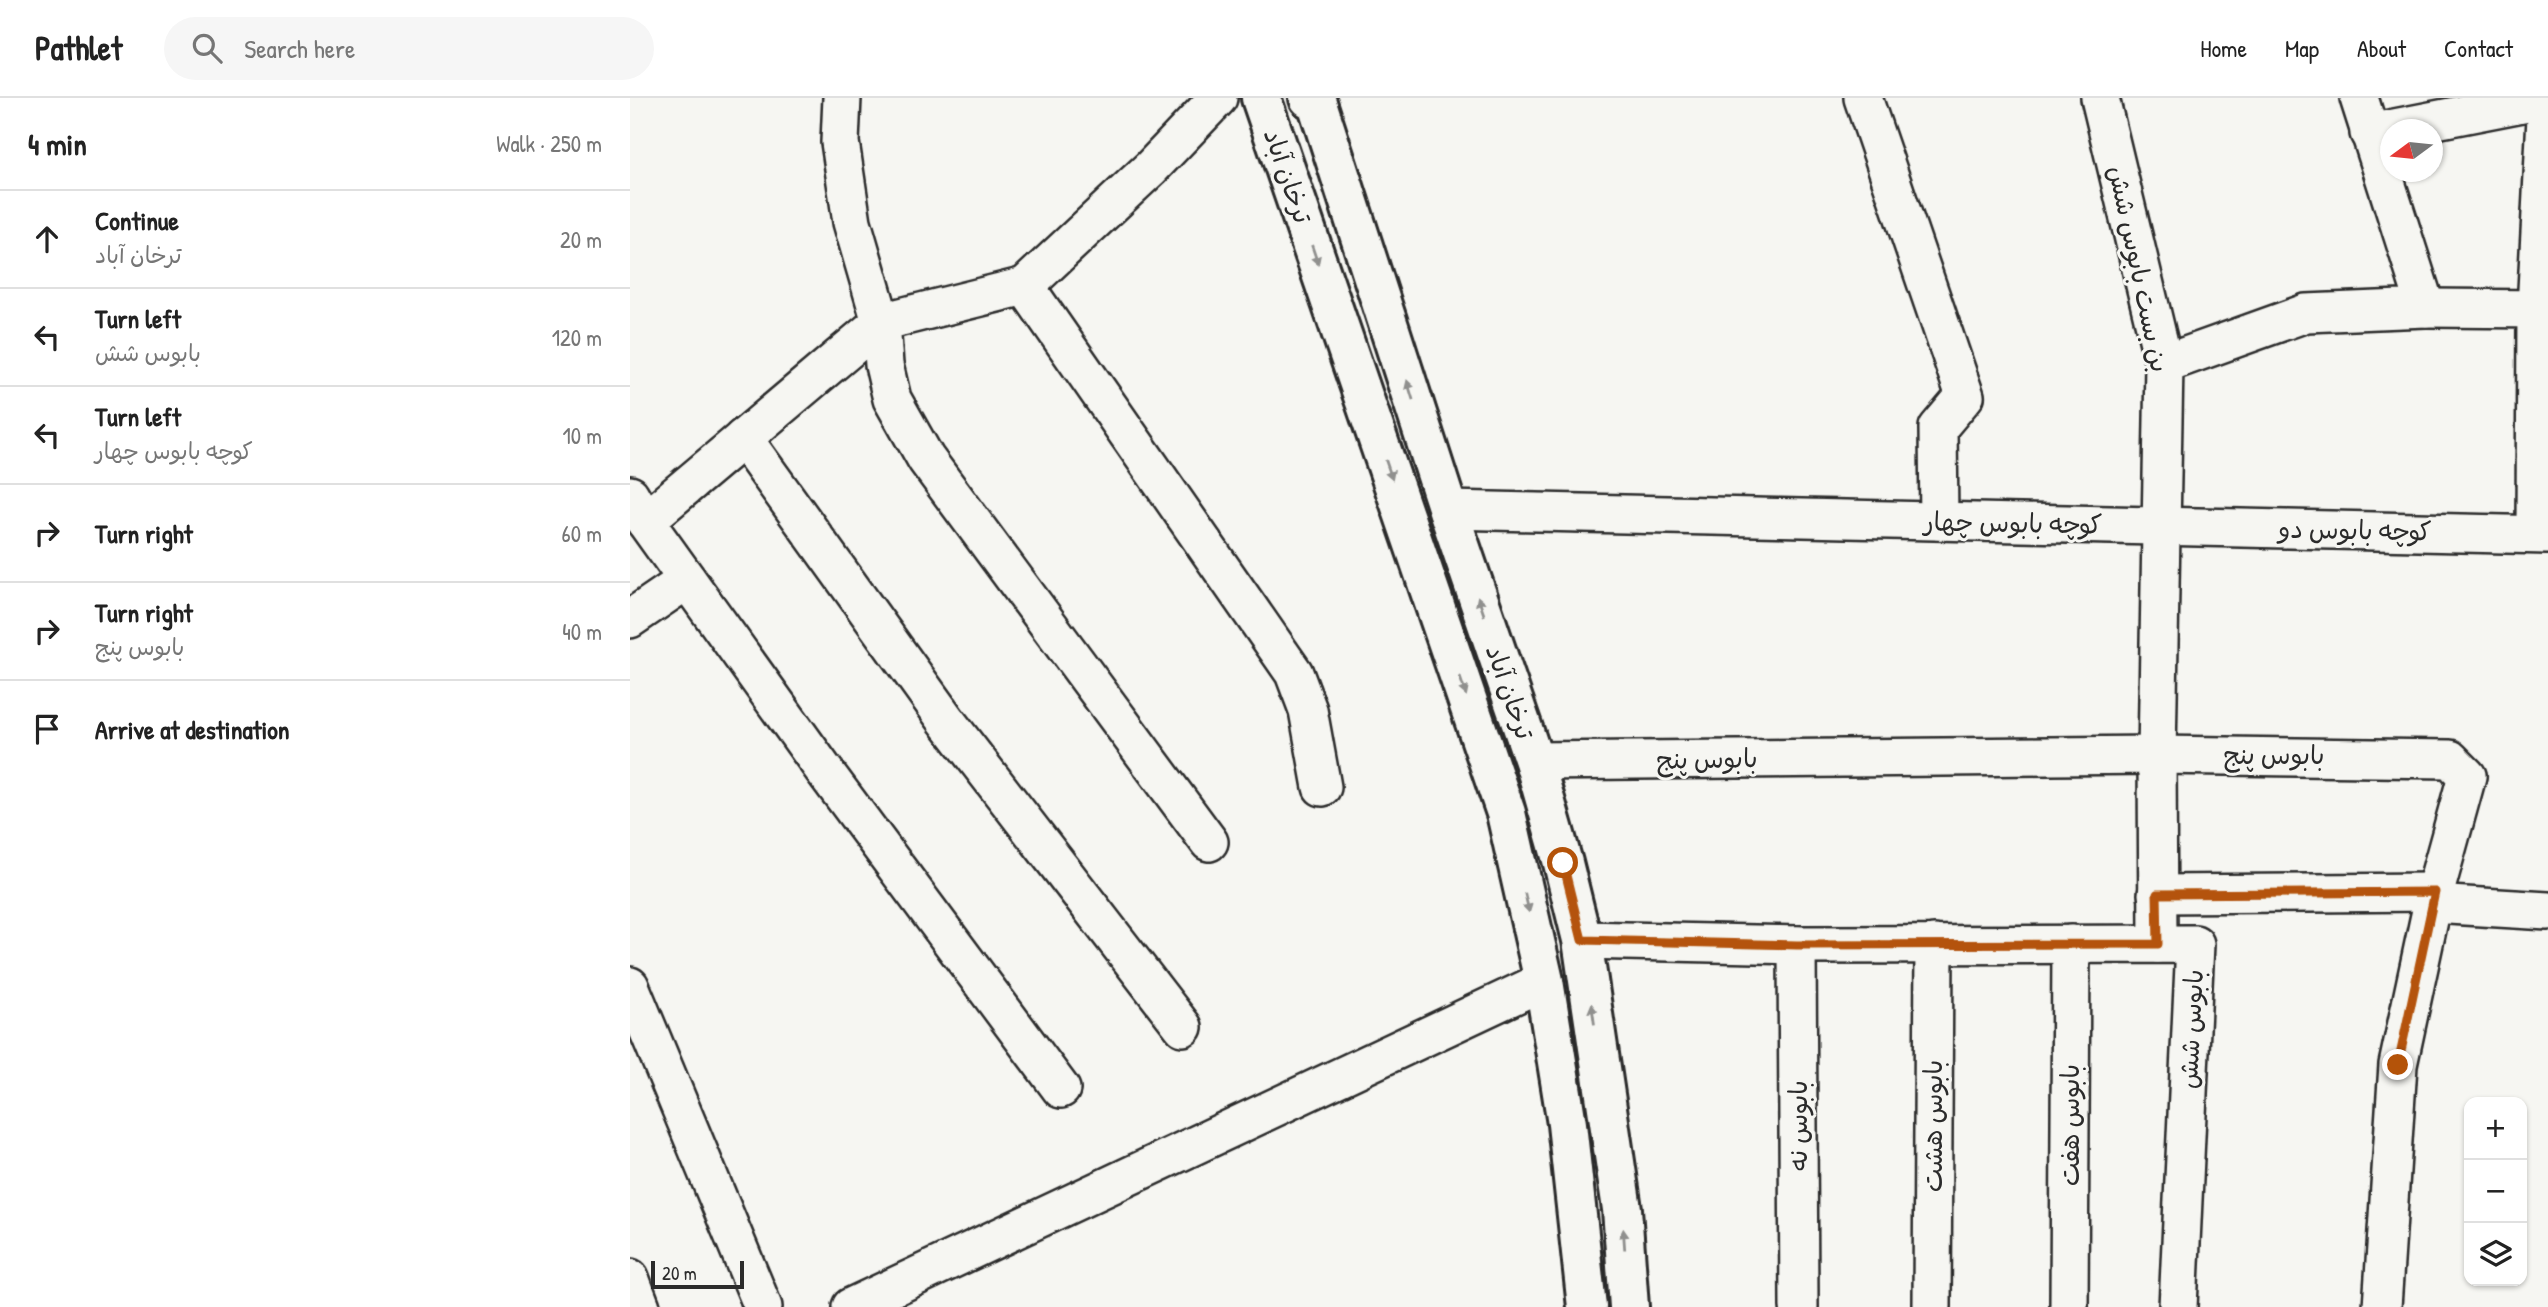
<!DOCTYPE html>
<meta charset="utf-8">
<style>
:root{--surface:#fff;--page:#f6f6f6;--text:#222;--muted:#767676;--line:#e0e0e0}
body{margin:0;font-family:"Patrick Hand","Playpen Sans Arabic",sans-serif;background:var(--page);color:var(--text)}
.controls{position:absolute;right:21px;bottom:21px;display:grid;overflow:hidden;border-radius:14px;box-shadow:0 2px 5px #0004}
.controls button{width:63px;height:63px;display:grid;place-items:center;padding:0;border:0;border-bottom:2px solid var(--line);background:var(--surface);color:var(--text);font:35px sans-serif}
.compass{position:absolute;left:1750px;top:21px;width:63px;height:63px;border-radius:50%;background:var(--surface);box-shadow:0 2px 5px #0004;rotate:255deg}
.scale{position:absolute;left:21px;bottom:18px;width:93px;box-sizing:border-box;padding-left:7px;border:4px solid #2b2b2b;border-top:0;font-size:19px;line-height:24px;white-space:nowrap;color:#2b2b2b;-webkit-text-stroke:5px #f6f6f2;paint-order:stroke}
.stop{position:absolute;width:21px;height:21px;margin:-16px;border:5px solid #b45309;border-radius:50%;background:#fff}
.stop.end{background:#b45309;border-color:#fff;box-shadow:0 2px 7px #0008}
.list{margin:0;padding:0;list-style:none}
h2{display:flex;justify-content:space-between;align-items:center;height:91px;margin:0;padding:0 28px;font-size:30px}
h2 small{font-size:23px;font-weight:400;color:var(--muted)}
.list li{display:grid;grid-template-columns:46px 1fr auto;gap:21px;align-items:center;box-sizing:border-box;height:98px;padding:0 28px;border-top:2px solid var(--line)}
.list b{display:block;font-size:26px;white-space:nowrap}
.list p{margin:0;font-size:23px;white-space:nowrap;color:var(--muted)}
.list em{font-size:23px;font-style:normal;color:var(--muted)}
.icon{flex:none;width:38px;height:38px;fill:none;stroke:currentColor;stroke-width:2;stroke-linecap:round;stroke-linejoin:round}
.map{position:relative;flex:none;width:1918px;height:1209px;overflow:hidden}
header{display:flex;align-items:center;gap:42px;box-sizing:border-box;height:98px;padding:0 35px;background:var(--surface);border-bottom:2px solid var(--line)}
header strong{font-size:33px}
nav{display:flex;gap:38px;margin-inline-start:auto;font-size:24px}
.search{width:490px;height:63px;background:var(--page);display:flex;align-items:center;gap:18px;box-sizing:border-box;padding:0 24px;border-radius:38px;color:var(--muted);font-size:26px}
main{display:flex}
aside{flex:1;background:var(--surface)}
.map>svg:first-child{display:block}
</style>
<header>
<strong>Pathlet</strong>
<div class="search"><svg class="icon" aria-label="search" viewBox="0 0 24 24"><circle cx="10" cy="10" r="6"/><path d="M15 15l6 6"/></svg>Search here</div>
<nav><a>Home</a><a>Map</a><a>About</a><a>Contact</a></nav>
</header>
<main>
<aside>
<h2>4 min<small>Walk · 250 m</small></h2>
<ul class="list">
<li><svg class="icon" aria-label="ahead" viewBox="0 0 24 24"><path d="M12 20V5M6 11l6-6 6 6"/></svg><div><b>Continue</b><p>ترخان آباد</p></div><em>20 m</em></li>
<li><svg class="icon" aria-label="left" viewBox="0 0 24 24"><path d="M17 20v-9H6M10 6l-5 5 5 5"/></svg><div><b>Turn left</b><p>بابوس شش</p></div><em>120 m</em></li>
<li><svg class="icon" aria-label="left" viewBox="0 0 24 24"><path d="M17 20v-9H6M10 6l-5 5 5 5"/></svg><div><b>Turn left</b><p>کوچه بابوس چهار</p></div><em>10 m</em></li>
<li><svg class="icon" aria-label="right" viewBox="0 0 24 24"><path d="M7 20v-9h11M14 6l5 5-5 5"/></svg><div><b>Turn right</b></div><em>60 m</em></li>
<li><svg class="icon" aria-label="right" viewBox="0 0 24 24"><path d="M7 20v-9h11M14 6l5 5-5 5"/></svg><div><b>Turn right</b><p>بابوس پنج</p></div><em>40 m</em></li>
<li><svg class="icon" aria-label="arrive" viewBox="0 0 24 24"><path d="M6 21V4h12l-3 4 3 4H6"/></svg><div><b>Arrive at destination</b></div></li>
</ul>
</aside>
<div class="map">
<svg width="1918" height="1209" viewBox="0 0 1918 1209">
<rect width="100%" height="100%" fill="#f6f6f2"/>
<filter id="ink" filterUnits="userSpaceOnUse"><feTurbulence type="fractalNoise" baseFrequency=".0143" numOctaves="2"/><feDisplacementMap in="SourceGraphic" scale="14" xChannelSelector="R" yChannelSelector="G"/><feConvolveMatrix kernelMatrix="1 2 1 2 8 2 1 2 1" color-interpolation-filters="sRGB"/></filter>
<g filter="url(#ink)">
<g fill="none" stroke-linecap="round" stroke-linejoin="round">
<!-- street casing -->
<g stroke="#2b2b2b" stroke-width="42">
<g id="street">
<polyline points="212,0 210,44 222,124 251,224 254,267 262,301 296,361 579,744"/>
<polyline points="1233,0 1335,298 1308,330 1309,423"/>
<polyline points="1470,0 1534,266 1527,657 1528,846"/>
<polyline points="1739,35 1918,0"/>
<polyline points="395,188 664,575 678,612 692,689"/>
<polyline points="1796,210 1918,211"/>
<polyline points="1534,266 1676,215 1796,210 1729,0"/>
<polyline points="113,340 316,622 553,929"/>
<polyline points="0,397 15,423 193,671 431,991"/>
<polyline points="818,412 1918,437"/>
<polyline points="15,423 251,224 395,188 521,70 588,0"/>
<polyline points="1905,436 1906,211 1917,0"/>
<polyline points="0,521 57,482"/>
<polyline points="904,663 1527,657 1820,661 1837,678 1805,794 1768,967 1752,1209"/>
<polyline points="1527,796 1805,794"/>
<polyline points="1802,806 1918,813"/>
<polyline points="952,842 1167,847 1565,846 1548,1209"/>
<polyline points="1167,847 1169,1209"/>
<polyline points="0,888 133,1209"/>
<polyline points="0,1180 11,1209"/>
<polyline points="221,1209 914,883"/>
<polyline points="1302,1209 1304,846"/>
<polyline points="1439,1209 1441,846"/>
</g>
</g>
<!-- secondary casing -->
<g stroke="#2b2b2b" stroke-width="44">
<g id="secondary">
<polyline points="631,0 876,715 914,883 937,1026 957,1209"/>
<polyline points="679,0 687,5 818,412 904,663 933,765 952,842 992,1111 999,1209"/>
</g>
</g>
<!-- street -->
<use href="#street" stroke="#f6f6f2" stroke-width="37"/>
<!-- secondary -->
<use href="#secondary" stroke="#f6f6f2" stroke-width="38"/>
</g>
<!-- one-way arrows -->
<defs><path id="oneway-solid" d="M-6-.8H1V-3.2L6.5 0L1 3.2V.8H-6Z" transform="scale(1.75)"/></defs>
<g fill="#90908e">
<use href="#oneway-solid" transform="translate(685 157) rotate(71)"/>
<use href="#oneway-solid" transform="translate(780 292) rotate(-107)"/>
<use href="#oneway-solid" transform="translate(759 372) rotate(71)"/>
<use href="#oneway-solid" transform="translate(851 508) rotate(-109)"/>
<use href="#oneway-solid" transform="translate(833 588) rotate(71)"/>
<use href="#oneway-solid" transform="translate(897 805) rotate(77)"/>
<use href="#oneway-solid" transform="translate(963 916) rotate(-98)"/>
<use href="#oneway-solid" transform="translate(994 1141) rotate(-94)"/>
</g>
</g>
<g fill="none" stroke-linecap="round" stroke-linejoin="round" filter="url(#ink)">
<!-- route -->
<polyline stroke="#b45309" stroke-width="9" points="933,765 952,842 1167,847 1528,846 1527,796 1805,794 1768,967"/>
</g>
<g text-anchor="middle" stroke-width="6" stroke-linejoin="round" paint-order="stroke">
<!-- street labels -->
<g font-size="26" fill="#2b2b2b" stroke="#f6f6f2">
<text transform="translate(658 78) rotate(71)" y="9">ترخان آباد</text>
<text transform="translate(1509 171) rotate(78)" y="9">بن بست بابوس شش</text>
<text transform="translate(1383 425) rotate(1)" y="9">کوچه بابوس چهار</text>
<text transform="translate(1725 432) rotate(1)" y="9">کوچه بابوس دو</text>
<text transform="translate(880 594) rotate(71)" y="9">ترخان آباد</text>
<text x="1644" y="666">بابوس پنج</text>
<text transform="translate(1077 661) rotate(-1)" y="9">بابوس پنج</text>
<text transform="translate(1561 931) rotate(-87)" y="9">بابوس شش</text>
<text transform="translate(1440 1027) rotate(-90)" y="9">بابوس هفت</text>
<text transform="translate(1168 1028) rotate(-90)" y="9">بابوس نه</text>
<text transform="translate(1303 1028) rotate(-90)" y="9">بابوس هشت</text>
</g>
</g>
</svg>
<div class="controls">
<button>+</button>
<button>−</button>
<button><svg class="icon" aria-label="layers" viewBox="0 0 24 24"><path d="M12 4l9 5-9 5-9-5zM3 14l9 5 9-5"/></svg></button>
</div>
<svg class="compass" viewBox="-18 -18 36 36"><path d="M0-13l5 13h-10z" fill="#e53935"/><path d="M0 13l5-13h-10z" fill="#767676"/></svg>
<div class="scale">20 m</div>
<div class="stop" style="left:933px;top:765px"></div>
<div class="stop end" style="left:1768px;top:967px"></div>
</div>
</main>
